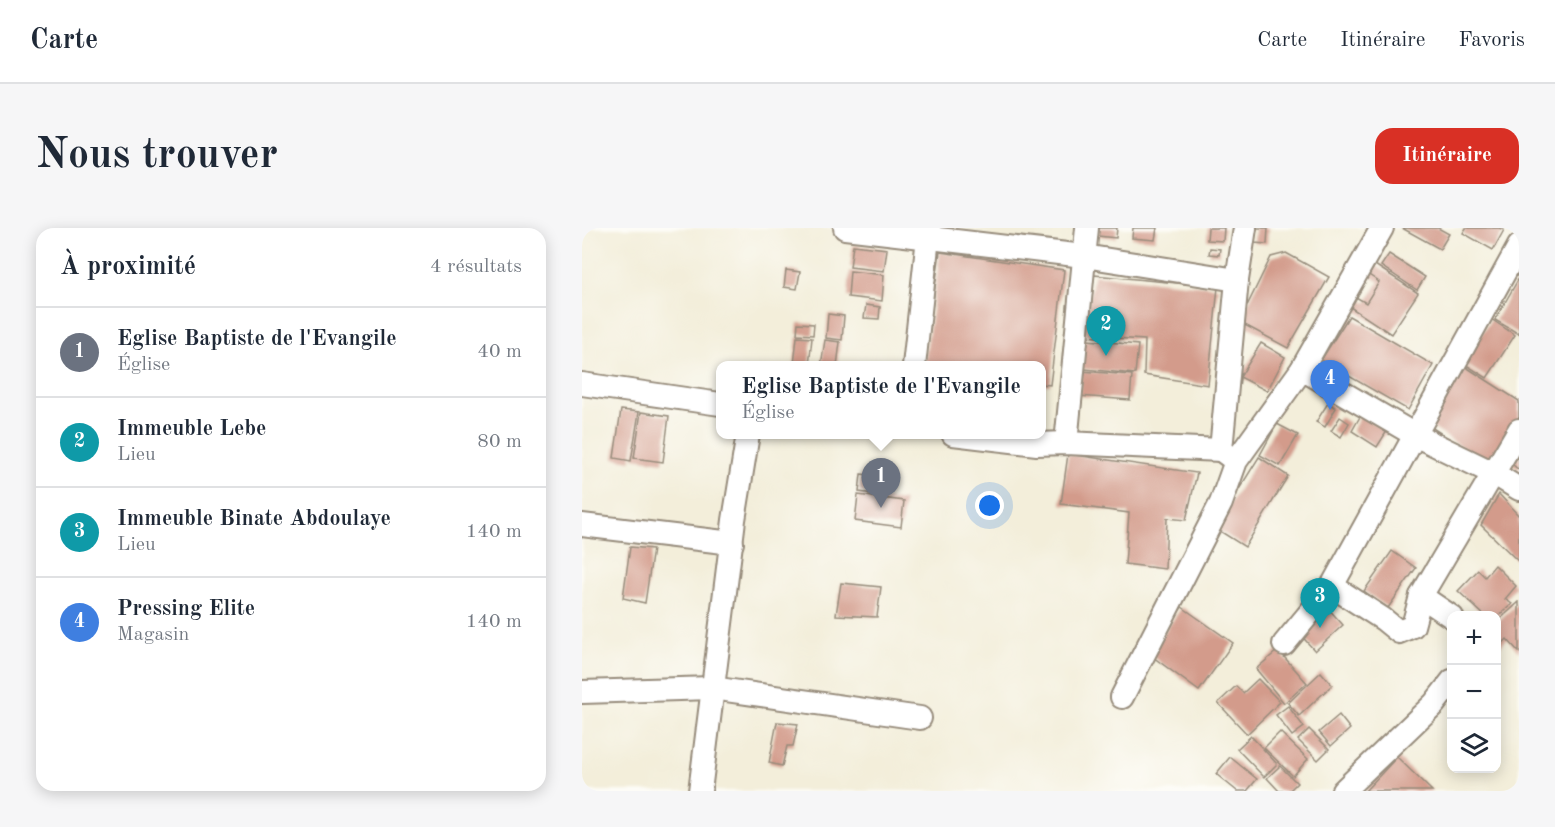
<!DOCTYPE html>
<html lang="fr">
<meta charset="utf-8">
<style>
:root{--surface:#fff;--page:#f6f6f7;--text:#1f2937;--muted:#747a83;--line:#e0e1e3;--accent:#d93025}
body{margin:0;font-family:"Old Standard TT",serif;background:var(--page);color:var(--text)}
.controls{position:absolute;right:18px;bottom:18px;display:grid;overflow:hidden;border-radius:12px;box-shadow:0 3px 15px #0003}
.controls button{width:54px;height:54px;display:grid;place-items:center;padding:0;border:0;border-bottom:2px solid var(--line);background:var(--surface);color:var(--text);font:30px sans-serif}
.you{position:absolute;left:408px;top:278px;width:21px;height:21px;margin:-15px;border:4px solid #fff;border-radius:50%;background:#1a73e8;box-shadow:0 0 0 9px #1a73e833}
.badge{display:grid;place-items:center;width:39px;height:39px;border-radius:50%;background:var(--accent);color:#fff;font-size:20px;font-weight:700}
.pin{position:absolute;translate:-50% -50px;filter:drop-shadow(0 2px 3px #0008)}
.pin::after{content:'';position:absolute;top:32px;width:21px;height:18px;background:inherit;clip-path:polygon(0 0,100% 0,50% 100%)}
.popup{position:absolute;left:134px;top:133px;width:330px;height:78px;box-sizing:border-box;display:grid;place-content:center;border-radius:12px;background:var(--surface);filter:drop-shadow(0 2px 4px #0005);font-size:20px;white-space:nowrap;color:var(--muted)}
.popup b{font-size:22px;color:var(--text)}
.popup::after{content:'';position:absolute;left:50%;top:100%;margin-left:-12px;border:12px solid transparent;border-top-color:var(--surface)}
.list{margin:0;padding:0;list-style:none}
h2{display:flex;justify-content:space-between;align-items:center;height:78px;margin:0;padding:0 24px;font-size:26px}
h2 small{font-size:20px;font-weight:400;color:var(--muted)}
.list li{display:grid;grid-template-columns:39px 1fr auto;gap:18px;align-items:center;box-sizing:border-box;height:90px;padding:0 24px;border-top:2px solid var(--line)}
.list b{display:block;font-size:22px;white-space:nowrap}
.list p{margin:0;font-size:20px;white-space:nowrap;color:var(--muted)}
.list em{font-size:20px;font-style:normal;color:var(--muted)}
.icon{flex:none;width:33px;height:33px;fill:none;stroke:currentColor;stroke-width:2;stroke-linecap:round;stroke-linejoin:round}
.map{position:relative;flex:none;width:937px;height:563px;overflow:hidden;border-radius:18px}
header{display:flex;align-items:center;gap:36px;box-sizing:border-box;height:84px;padding:0 30px;background:var(--surface);border-bottom:2px solid var(--line)}
header strong{font-size:28px}
nav{display:flex;gap:33px;margin-inline-start:auto;font-size:21px}
.intro{display:flex;align-items:center;justify-content:space-between;box-sizing:border-box;height:144px;padding:0 36px}
h1{margin:0;font-size:42px}
.button{padding:15px 27px;border-radius:18px;background:var(--accent);color:#fff;font-size:21px;font-weight:700}
main{display:flex;gap:36px;padding:0 36px}
aside{flex:1;background:var(--surface);border-radius:18px;box-shadow:0 3px 15px #0003}
.map>svg:first-child{display:block}
</style>
<header>
<strong>Carte</strong>
<nav><a>Carte</a><a>Itinéraire</a><a>Favoris</a></nav>
</header>
<div class="intro"><h1>Nous trouver</h1><a class="button">Itinéraire</a></div>
<main>
<aside>
<h2>À proximité<small>4 résultats</small></h2>
<ul class="list">
<li><span class="badge" style="background:#6b7280">1</span><div><b>Eglise Baptiste de l'Evangile</b><p>Église</p></div><em>40 m</em></li>
<li><span class="badge" style="background:#0f9aa8">2</span><div><b>Immeuble Lebe</b><p>Lieu</p></div><em>80 m</em></li>
<li><span class="badge" style="background:#0f9aa8">3</span><div><b>Immeuble Binate Abdoulaye</b><p>Lieu</p></div><em>140 m</em></li>
<li><span class="badge" style="background:#3f7fe0">4</span><div><b>Pressing Elite</b><p>Magasin</p></div><em>140 m</em></li>
</ul>
</aside>
<div class="map">
<svg width="937" height="563" viewBox="0 0 937 563">
<rect width="100%" height="100%" fill="#fdfcf7"/>
<filter id="ink" filterUnits="userSpaceOnUse"><feTurbulence type="fractalNoise" baseFrequency=".0167" numOctaves="2"/><feDisplacementMap in="SourceGraphic" scale="12" xChannelSelector="R" yChannelSelector="G"/><feConvolveMatrix kernelMatrix="1 2 1 2 8 2 1 2 1" color-interpolation-filters="sRGB"/></filter>
<filter id="wash" filterUnits="userSpaceOnUse"><feTurbulence type="fractalNoise" baseFrequency=".008" numOctaves="4" result="noise"/><feDisplacementMap in="SourceGraphic" scale="24" xChannelSelector="R" yChannelSelector="G"/><feGaussianBlur stdDeviation="1.35" result="paint"/><feColorMatrix in="noise" values="0 0 0 0 0 0 0 0 0 0 0 0 0 0 0 0 0 1.4 0 .05"/><feComposite in="paint" operator="in"/></filter>
<g filter="url(#wash)">
<rect width="100%" height="100%" fill="#f3eeda"/>
<g id="blocks">
<!-- building -->
<g fill="#d39b8b">
<polygon points="517,0 535,0 534,10 516,8"/>
<polygon points="551,0 575,0 573,12 550,10"/>
<polygon points="626,0 642,0 641,13 625,12"/>
<polygon points="673,0 686,0 685,16 672,15"/>
<polygon points="820,0 856,0 867,6 858,21"/>
<polygon points="884,0 917,0 922,2 911,22 881,5"/>
<polygon points="271,17 305,21 302,43 268,39"/>
<polygon points="628,20 638,21 637,27 627,26"/>
<polygon points="358,24 482,42 468,157 460,156 460,138 342,138"/>
<polygon points="704,25 747,49 706,120 661,96 663,82 689,29"/>
<polygon points="807,26 843,49 835,62 799,38"/>
<polygon points="793,37 836,65 809,106 768,79 774,69 784,75 797,54 787,47"/>
<polygon points="204,42 218,44 215,61 202,59"/>
<polygon points="268,43 302,47 300,73 266,69"/>
<polygon points="512,47 636,59 626,157 562,147 563,112 500,108"/>
<polygon points="937,50 937,106 913,92"/>
<polygon points="284,77 298,79 297,91 282,90"/>
<polygon points="246,86 262,88 260,112 244,110"/>
<polygon points="767,88 851,137 826,182 739,132"/>
<polygon points="909,91 933,107 905,150 881,135"/>
<polygon points="216,95 232,96 231,107 215,106"/>
<polygon points="215,109 230,110 227,138 212,137"/>
<polygon points="495,111 556,117 553,146 492,140"/>
<polygon points="243,112 258,114 255,138 239,138"/>
<polygon points="679,115 703,129 685,163 658,149"/>
<polygon points="884,139 937,173 937,192 909,238 846,197"/>
<polygon points="499,143 550,147 548,172 497,168"/>
<polygon points="746,175 754,180 743,199 734,194"/>
<polygon points="39,182 57,184 49,233 32,230"/>
<polygon points="59,184 87,188 81,234 52,230"/>
<polygon points="779,187 805,203 795,219 770,203"/>
<polygon points="758,189 767,195 759,209 749,203"/>
<polygon points="695,196 716,207 698,238 678,227"/>
<polygon points="486,226 615,245 604,292 585,290 583,341 543,336 547,285 479,276"/>
<polygon points="937,228 937,242 930,236"/>
<polygon points="677,229 706,248 663,319 633,300"/>
<polygon points="279,246 302,249 299,267 277,264"/>
<polygon points="917,266 937,288 937,334 899,297"/>
<polygon points="276,267 322,273 319,299 273,293"/>
<polygon points="48,319 71,321 63,375 41,370"/>
<polygon points="810,323 834,340 806,380 782,363"/>
<polygon points="913,337 934,358 923,371 930,376 915,389 915,388 903,388 876,363 896,342 903,349"/>
<polygon points="259,355 299,359 295,389 254,387"/>
<polygon points="937,374 937,424 925,411 916,420 915,394"/>
<polygon points="744,378 761,397 733,423 716,404"/>
<polygon points="600,379 651,415 617,463 567,426"/>
<polygon points="696,422 725,455 702,475 674,441"/>
<polygon points="739,444 750,457 717,488 706,475"/>
<polygon points="676,451 698,474 665,506 636,475 654,458 661,465"/>
<polygon points="706,478 722,499 710,508 694,487"/>
<polygon points="757,487 768,501 749,518 737,504"/>
<polygon points="195,494 216,496 211,518 205,518 200,538 187,535"/>
<polygon points="727,501 747,521 736,532 716,512"/>
<polygon points="698,504 726,531 711,548 682,520"/>
<polygon points="669,508 695,536 682,549 655,521"/>
<polygon points="648,529 675,551 665,563 655,563 634,546"/>
<polygon points="815,529 850,563 783,563"/>
<polygon points="698,538 715,555 707,563 697,563 685,550"/>
</g>
</g>
</g>
<g filter="url(#ink)">
<use href="#blocks" fill-opacity="0" stroke="#978c7c" stroke-width="1.5"/>
<g fill="none" stroke-linecap="round" stroke-linejoin="round">
<!-- minor casing -->
<g stroke="#978c7c" stroke-width="26">
<g id="minor">
<polyline points="263,0 502,28 655,52"/>
<polyline points="332,138 347,0"/>
<polyline points="720,141 833,207 911,245 937,261"/>
<polyline points="0,156 138,176"/>
<polyline points="371,206 455,216 484,215 639,222"/>
<polyline points="484,215 505,0"/>
<polyline points="651,231 639,222 655,52 663,0"/>
<polyline points="0,297 150,315"/>
<polyline points="750,358 801,391 817,404 831,398 839,368 937,202"/>
<polyline points="839,368 870,389"/>
<polyline points="702,416 750,358 937,18"/>
<polyline points="0,464 130,460 338,490"/>
<polyline points="540,469 639,275 654,233 720,141 800,0"/>
<polyline points="118,563 152,292 166,206"/>
<polyline points="761,563 852,476 870,453"/>
</g>
</g>
<!-- minor -->
<use href="#minor" stroke="#fff" stroke-width="22"/>
</g>
</g>
</svg>
<div class="controls">
<button>+</button>
<button>−</button>
<button><svg class="icon" aria-label="layers" viewBox="0 0 24 24"><path d="M12 4l9 5-9 5-9-5zM3 14l9 5 9-5"/></svg></button>
</div>
<div class="you"></div>
<div class="pin badge" style="left:299px;top:280px;background:#6b7280">1</div>
<div class="popup"><b>Eglise Baptiste de l'Evangile</b>Église</div>
<div class="pin badge" style="left:524px;top:128px;background:#0f9aa8">2</div>
<div class="pin badge" style="left:738px;top:400px;background:#0f9aa8">3</div>
<div class="pin badge" style="left:748px;top:182px;background:#3f7fe0">4</div>
</div>
</main>
